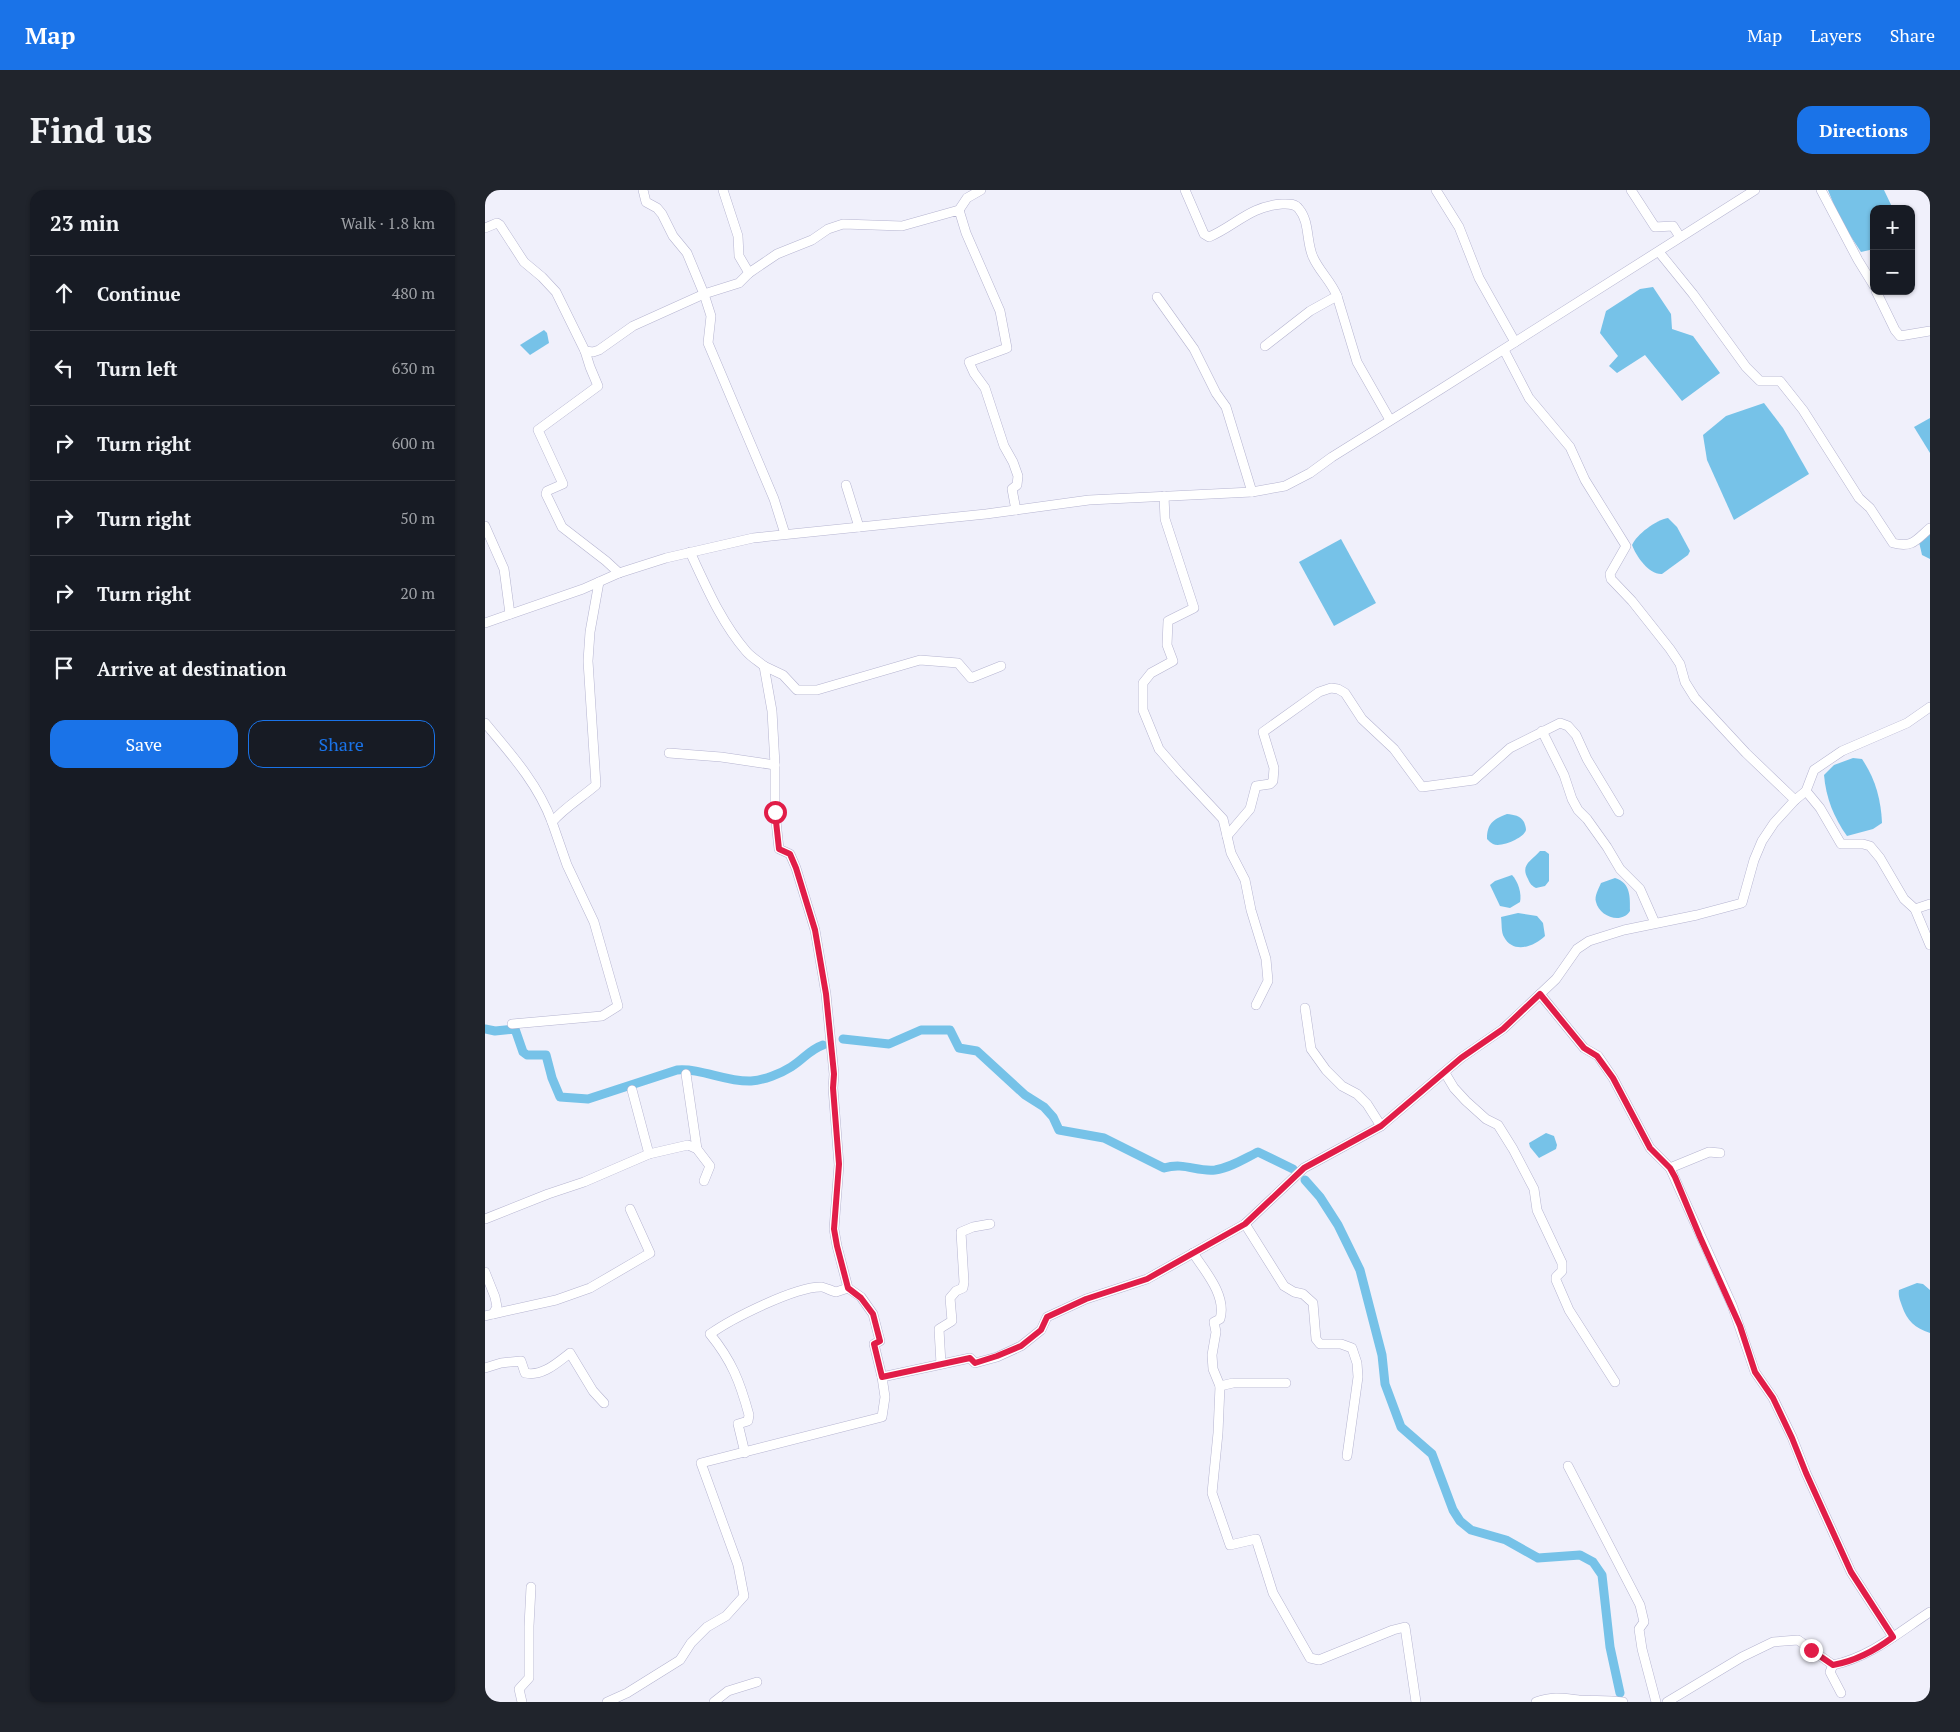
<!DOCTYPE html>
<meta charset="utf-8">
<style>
:root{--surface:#171b24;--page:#20242c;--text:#f1f3f6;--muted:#9ea1a6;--line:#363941;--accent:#1a73e8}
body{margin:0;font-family:"PT Serif",serif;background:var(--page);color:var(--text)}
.controls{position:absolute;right:15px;top:15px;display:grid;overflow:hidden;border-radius:10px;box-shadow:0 1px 4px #0004}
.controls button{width:45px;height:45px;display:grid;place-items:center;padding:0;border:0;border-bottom:1px solid var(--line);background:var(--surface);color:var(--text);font:25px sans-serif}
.stop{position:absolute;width:15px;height:15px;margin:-11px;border:4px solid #e11d48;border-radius:50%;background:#fff}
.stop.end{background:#e11d48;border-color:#fff;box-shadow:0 1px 5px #0008}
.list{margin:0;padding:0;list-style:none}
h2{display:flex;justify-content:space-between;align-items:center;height:65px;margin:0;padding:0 20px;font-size:21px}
h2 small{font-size:16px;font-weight:400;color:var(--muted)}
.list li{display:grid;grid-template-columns:32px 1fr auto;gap:15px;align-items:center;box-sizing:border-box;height:75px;padding:0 20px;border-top:1px solid var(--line)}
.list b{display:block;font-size:19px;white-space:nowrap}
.list em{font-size:16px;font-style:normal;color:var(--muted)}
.actions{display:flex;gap:10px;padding:15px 20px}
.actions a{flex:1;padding:11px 0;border:1px solid var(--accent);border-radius:15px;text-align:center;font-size:18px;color:var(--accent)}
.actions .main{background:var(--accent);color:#fff}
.icon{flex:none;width:28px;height:28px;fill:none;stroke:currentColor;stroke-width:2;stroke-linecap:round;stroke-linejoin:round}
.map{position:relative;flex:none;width:1445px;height:1512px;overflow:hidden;border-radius:15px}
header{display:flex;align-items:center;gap:30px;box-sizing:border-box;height:70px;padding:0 25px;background:var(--accent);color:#fff}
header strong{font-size:24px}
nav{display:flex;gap:28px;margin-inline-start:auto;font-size:18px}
.intro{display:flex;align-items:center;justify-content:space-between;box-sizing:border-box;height:120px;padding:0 30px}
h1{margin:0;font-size:35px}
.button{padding:12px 22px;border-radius:15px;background:var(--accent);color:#fff;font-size:18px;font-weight:700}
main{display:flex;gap:30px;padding:0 30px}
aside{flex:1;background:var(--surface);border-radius:15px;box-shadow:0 1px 4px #0004}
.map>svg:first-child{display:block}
</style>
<header>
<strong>Map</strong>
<nav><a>Map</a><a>Layers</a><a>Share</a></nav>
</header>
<div class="intro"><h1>Find us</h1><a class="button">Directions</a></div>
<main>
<aside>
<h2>23 min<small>Walk · 1.8 km</small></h2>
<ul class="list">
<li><svg class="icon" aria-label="ahead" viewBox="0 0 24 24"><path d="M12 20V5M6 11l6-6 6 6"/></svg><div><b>Continue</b></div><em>480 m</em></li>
<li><svg class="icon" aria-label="left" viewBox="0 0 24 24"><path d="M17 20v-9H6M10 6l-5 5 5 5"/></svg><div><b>Turn left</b></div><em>630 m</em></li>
<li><svg class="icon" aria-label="right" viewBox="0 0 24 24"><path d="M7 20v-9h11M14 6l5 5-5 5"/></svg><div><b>Turn right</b></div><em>600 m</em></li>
<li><svg class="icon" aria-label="right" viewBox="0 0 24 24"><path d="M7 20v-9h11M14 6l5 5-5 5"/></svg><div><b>Turn right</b></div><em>50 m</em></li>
<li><svg class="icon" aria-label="right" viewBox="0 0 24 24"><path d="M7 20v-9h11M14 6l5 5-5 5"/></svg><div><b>Turn right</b></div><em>20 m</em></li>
<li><svg class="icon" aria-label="arrive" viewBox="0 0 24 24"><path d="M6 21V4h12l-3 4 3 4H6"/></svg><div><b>Arrive at destination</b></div></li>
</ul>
<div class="actions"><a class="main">Save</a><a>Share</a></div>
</aside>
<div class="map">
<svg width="1445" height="1512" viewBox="0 0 1445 1512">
<rect width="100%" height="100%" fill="#f0f0fb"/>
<!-- water -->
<g fill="#76c2e8">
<polygon points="1343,0 1399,0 1408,19 1389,19 1389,59 1376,62 1355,30"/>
<polygon points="1168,97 1186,124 1187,139 1208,146 1235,183 1197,211 1160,165 1132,183 1124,176 1133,166 1115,143 1121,121 1155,99"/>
<polygon points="59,140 62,143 64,153 45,165 35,155"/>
<polygon points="1279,213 1298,238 1324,284 1249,330 1222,270 1218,245 1241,226"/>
<polygon points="1445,228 1445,263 1429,237"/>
<path d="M1183,328L1192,337L1205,361L1203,365L1177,384C1164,385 1151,366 1147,355C1152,344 1171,330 1183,328Z"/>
<polygon points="1445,341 1445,369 1437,365 1434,352"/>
<polygon points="856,349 891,413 849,436 814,372"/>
<path d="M1368,568L1377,569C1390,588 1396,609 1397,633L1388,639L1362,646C1349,628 1341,608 1339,585L1349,575Z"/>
<path d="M1022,624C1029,625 1035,625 1039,632C1040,635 1041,637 1041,640C1039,648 1016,658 1008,654C1006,653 1004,651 1002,649C1002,634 1008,629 1022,624Z"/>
<path d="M1055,661H1060L1064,664V691L1060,696L1051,698C1047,696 1045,694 1043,689C1035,675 1046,671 1055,661Z"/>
<path d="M1027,685C1033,691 1037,704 1035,712L1025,718L1015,716L1005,695L1010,691Z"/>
<path d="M1130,688C1146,693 1145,707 1145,721C1136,735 1114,726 1111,712C1109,706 1114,698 1116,693Z"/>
<path d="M1033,723L1052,726L1058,733L1060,746C1049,757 1028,764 1019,747C1016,742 1017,734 1016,727Z"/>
<polygon points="1061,943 1069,946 1072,955 1071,959 1054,968 1045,957 1044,953"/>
<path d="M1432,1093L1438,1094L1445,1100V1143C1430,1138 1422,1131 1417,1116C1415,1110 1413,1106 1414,1100Z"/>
</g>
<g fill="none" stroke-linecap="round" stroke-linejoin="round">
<!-- canal -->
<g stroke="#76c2e8" stroke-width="9">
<path d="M0,839L10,841L30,839L38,862L42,865H61L67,888L75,907L103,909L192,880C217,878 240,892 266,891C279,890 295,884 306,877C319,869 324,860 338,855"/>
<path d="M358,849L404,854L436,840H465L474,858L492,861L540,905L559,917L568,927L574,940L619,948L679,978C700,972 711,982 730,980C745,978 759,969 773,962L808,979"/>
<polyline points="820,990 835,1007 853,1035 875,1080 897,1165 900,1194 916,1237 947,1264 968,1320 975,1331 986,1340 1021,1350 1053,1368 1095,1365 1108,1372 1117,1385 1125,1457 1135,1503"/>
</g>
<!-- street casing -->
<g stroke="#b5b4d0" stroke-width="10">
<g id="street">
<polyline points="238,0 253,46 254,66 264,83 292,64 327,50 343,39 358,34 417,36 474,20 481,43 515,121 522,158 484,172 489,183 500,198 519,256 528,272 533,286 532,295 527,299 531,320"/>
<path d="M700,0L719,44L724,47C750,36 765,16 797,14C803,14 810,13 814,19C825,32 821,52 828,67C834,81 846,91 852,106L825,121L780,156"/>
<polyline points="951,0 974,37 994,88 1030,152"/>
<polyline points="1146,0 1170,37 1188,36 1195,47"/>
<polyline points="1336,0 1373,70 1389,96"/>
<polyline points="474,20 482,8 496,0"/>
<polyline points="0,38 12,33 15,35 39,72 57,87 71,102 100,161 108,162 114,160 148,136 219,104 202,63 188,46 177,24 172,18 161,12 158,0"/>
<path d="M1174,62L1208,104L1261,177L1275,191H1295L1318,220L1374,308L1385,318L1408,353C1428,358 1431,350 1445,338"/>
<polyline points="264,83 254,93 219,104 226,126 223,153 289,309 300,344"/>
<polyline points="1391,101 1410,140 1415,146 1445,141"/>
<polyline points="852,106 872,172 905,230"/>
<polyline points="672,107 709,159 731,203 741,217 767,302"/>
<polyline points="1019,160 1044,208 1085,257 1100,290 1141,356 1125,384 1126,389 1147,411 1185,459 1195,474 1200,492 1210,508 1261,563 1310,610"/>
<polyline points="100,161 105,177 113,196 53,240 78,294 62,301 61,304 77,337 121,371 134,383"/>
<polyline points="361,295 374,337"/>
<polyline points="679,306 680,329 709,418 683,431 682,455 688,471 666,483 658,493 658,520 674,559 694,582 738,629 746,663 760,690 766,720 781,769 783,791 771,815"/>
<polyline points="0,336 19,379 25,424"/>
<path d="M205,362C221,396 236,432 261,461C266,467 273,471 279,476L287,521L290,575V622L294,659L305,664L311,678L330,740L341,804L349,884L348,898L354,975L349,1039L352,1056L363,1098L376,1107L388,1124L395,1151L389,1154L397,1187"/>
<polyline points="0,433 98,399 134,383 181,368 268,348 501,324 604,310 767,302 800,296 825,283 847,267 956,199 1270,0"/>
<polyline points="279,476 298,485 312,500 332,500 435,470 473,473 486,488 516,476"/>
<path d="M0,533C26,564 53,594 67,632"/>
<polyline points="1057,541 1079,585 1087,609 1093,620 1102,629 1122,657 1135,679 1155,699 1170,733"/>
<polyline points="184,563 236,567 290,575"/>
<polyline points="1321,601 1335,618 1356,654 1378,654 1385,656 1395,668 1419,709 1430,719 1445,755"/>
<polyline points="742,646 765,619 771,596 785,594 788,591 789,578 778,542 834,502 846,498 853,499 860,503 877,529 909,559 937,597 989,590 1025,558 1075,533 1083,536 1091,545 1102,569 1134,622"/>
<polyline points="1430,719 1445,714"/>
<polyline points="1055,804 1099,858 1113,866 1128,888 1165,958 1185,978 1224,962 1235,963"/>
<polyline points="820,818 826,859 841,880 857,896 872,904 882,914 896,936"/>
<path d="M27,834L117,826L133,816L109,732L82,675L67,632C80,617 96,608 111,595L103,471L105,442L114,392"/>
<polyline points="960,883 969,898 981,911 1001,929 1013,935 1028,959 1049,999 1052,1020 1077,1073 1077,1081 1071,1087 1071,1090 1084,1120 1130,1192"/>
<polyline points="201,884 212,959"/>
<polyline points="147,900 164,964"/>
<polyline points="1185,978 1247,1115 1270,1182 1288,1208 1307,1247 1321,1283 1366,1382 1408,1447"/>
<polyline points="0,1029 63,1004 99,992 164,964 203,955 212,959 225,976 219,991"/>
<polyline points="760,1034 799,1096 809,1102 818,1104 828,1113 831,1149 835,1154 856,1154 867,1158 872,1173 873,1187 862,1266"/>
<path d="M708,1063C720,1081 742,1106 735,1129L729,1132L731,1142L727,1165L728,1179L735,1196"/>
<polyline points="0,1082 10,1107 12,1117 8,1124 0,1126"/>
<polyline points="8,1124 71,1110 105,1098 165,1063 145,1019"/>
<polyline points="456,1174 454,1139 467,1131 465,1108 471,1101 478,1098 479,1092 476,1042 488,1037 505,1034"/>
<path d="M0,1178L16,1173L36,1171L40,1183C57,1187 72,1173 85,1163L108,1201L119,1213"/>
<polyline points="801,1193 748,1193 735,1196 733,1243 727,1303 745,1355 771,1349 788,1403 825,1468 834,1470 908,1440 920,1437 931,1512"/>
<path d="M260,1263L253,1234L263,1231L264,1225C255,1192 247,1171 225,1144C246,1129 311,1096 337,1097C341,1098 347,1101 351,1102L363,1098"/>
<polyline points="1083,1276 1155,1415 1159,1432 1154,1439 1157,1459 1171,1512"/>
<polyline points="1348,1475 1345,1482 1356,1503"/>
<polyline points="37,1512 34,1499 44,1488 44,1436 46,1397"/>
<polyline points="122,1512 142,1503 195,1470 206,1453 222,1437 241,1426 259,1406 253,1375 216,1273 397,1227 400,1207 397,1187 485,1168 490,1173 512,1167 536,1156 556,1140 562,1127 601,1109 662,1089 760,1034 819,978 896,936 976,868 1018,839 1071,789 1092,759 1104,751 1139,740 1212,725 1257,713 1269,670 1277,651 1289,633 1310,610 1321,601 1329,580 1357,561 1422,533 1445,517"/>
<polyline points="229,1512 243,1501 272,1492"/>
<path d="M1051,1512C1068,1506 1077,1508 1094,1510C1109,1511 1123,1510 1138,1512"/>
<path d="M1182,1512L1257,1467L1288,1452L1313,1450L1348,1475C1386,1467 1414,1442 1445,1422"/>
</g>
</g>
<!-- street -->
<use href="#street" stroke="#fff" stroke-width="9"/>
</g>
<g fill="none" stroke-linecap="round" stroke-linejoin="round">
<!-- route -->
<path stroke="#e11d48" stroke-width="6" d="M290,622L294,659L305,664L311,678L330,740L341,804L349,884L348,898L354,974L349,1039L352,1056L363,1098L376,1108L388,1124L395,1151L389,1154L397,1187L485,1168L490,1173L512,1166L536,1156L556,1140L562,1127L601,1109L662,1089L760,1034L819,978L896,936L976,868L1018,839L1055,804L1099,858L1112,866L1128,888L1165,958L1185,978L1190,987L1215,1047L1255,1136L1270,1182L1288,1208L1307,1248L1321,1283L1366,1382L1408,1447C1391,1460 1370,1471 1348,1475L1326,1460"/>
</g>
</svg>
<div class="controls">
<button>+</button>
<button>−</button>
</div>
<div class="stop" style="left:290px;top:622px"></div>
<div class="stop end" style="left:1326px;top:1460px"></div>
</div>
</main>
